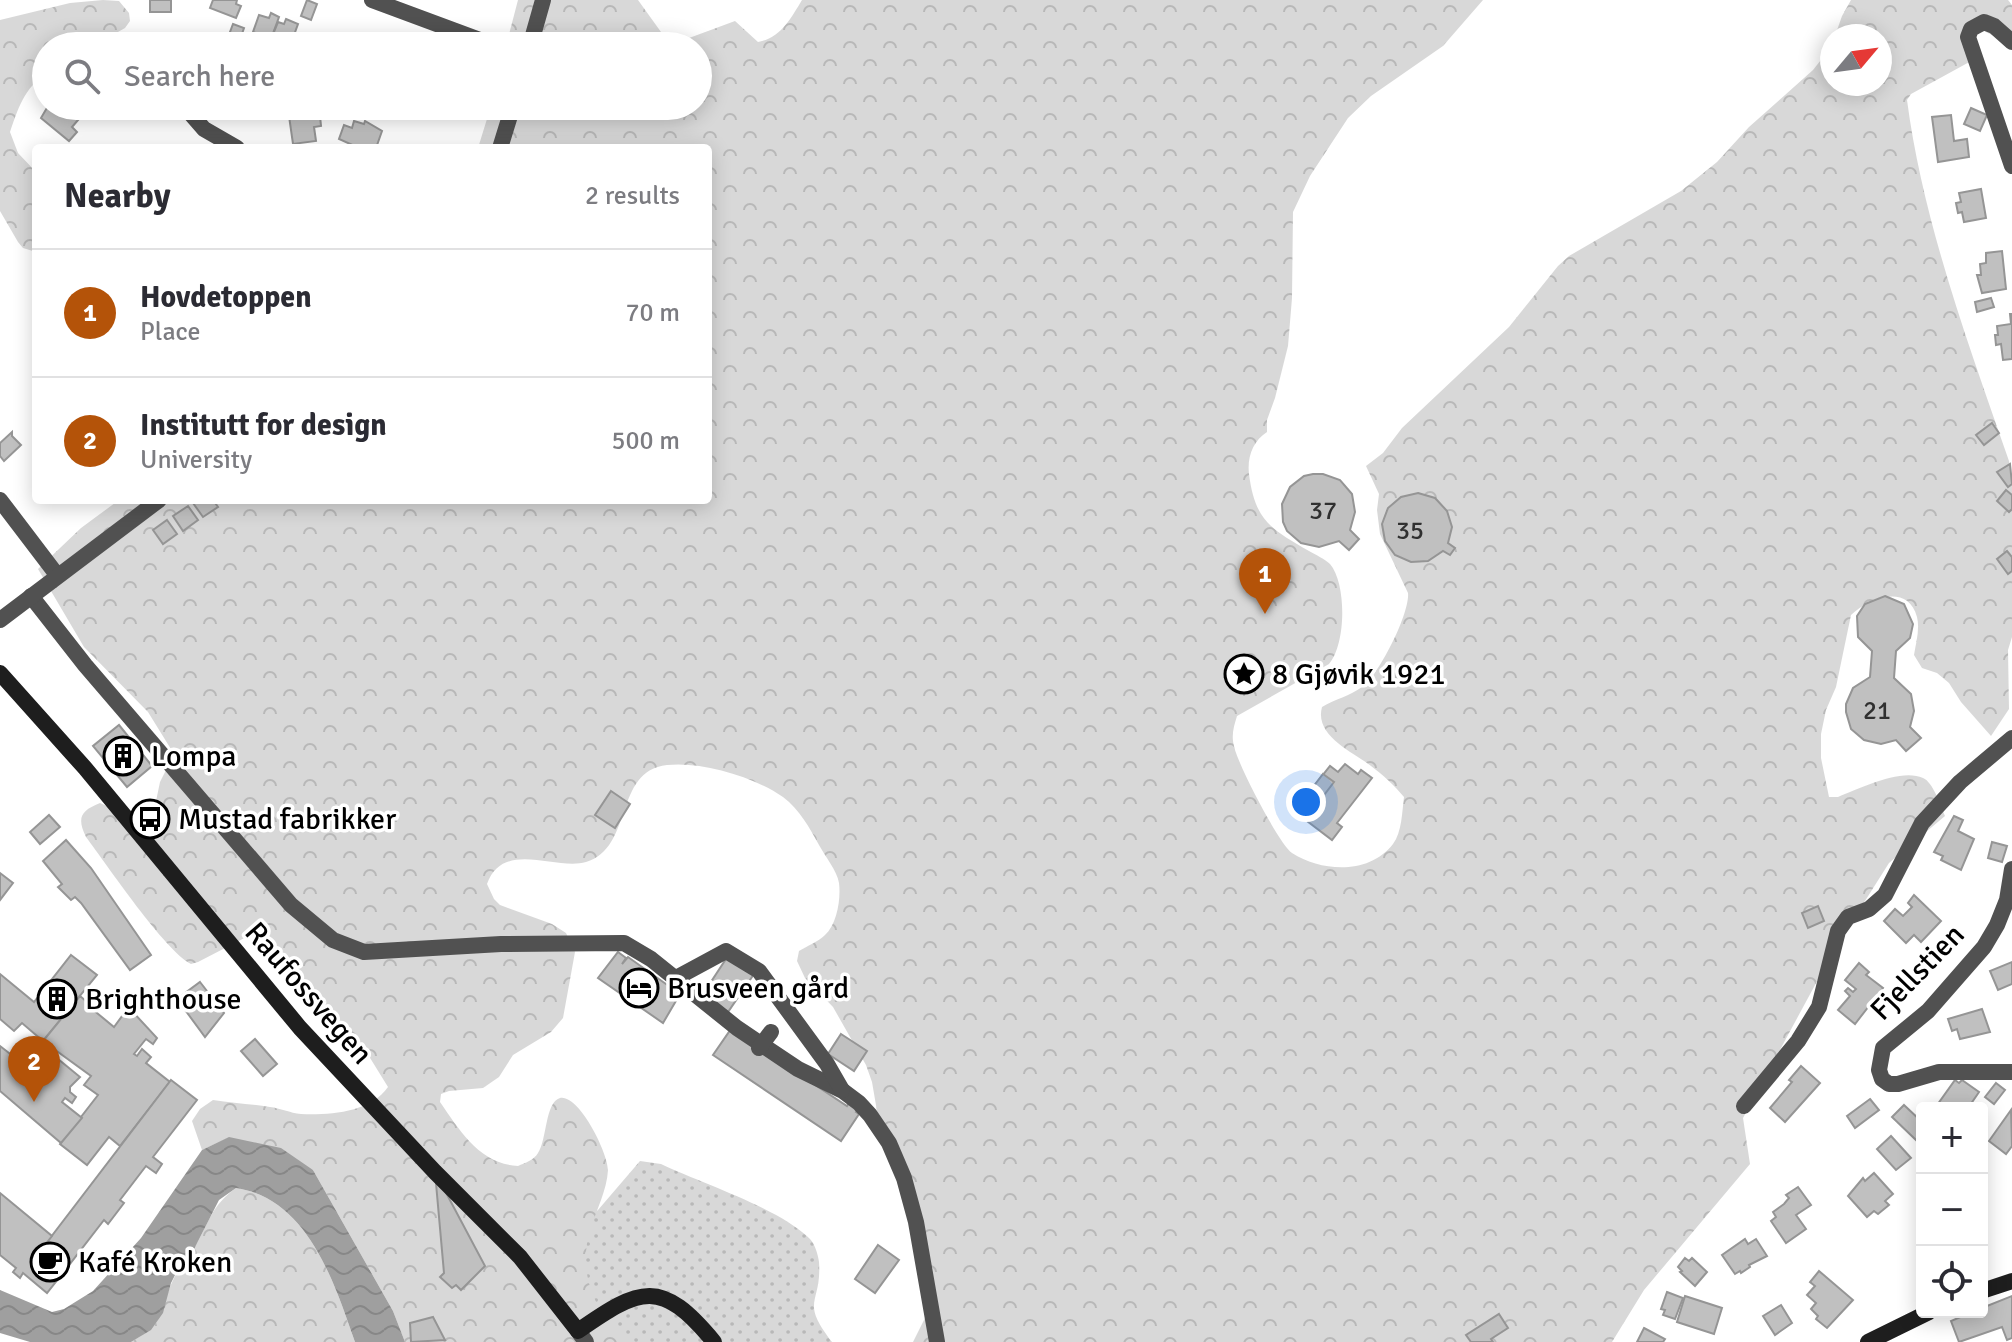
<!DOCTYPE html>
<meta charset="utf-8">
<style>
:root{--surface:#fff;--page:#f2f2f3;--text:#2b2b33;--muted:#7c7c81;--line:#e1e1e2;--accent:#b45309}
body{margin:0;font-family:Signika,sans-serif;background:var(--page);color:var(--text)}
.controls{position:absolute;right:24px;bottom:24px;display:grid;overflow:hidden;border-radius:8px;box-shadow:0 4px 20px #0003}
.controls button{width:72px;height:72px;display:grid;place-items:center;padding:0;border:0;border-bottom:2px solid var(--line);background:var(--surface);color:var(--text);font:40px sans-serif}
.compass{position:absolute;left:1820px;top:24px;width:72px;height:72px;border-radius:50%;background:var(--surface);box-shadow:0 4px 20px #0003;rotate:61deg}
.you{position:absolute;left:1306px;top:802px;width:28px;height:28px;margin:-20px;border:6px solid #fff;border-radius:50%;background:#1a73e8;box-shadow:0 0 0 12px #1a73e833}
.badge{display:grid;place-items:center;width:52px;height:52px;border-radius:50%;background:var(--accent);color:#fff;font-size:26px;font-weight:700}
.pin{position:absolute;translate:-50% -66px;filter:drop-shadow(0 2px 4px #0008)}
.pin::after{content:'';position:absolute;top:42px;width:28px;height:24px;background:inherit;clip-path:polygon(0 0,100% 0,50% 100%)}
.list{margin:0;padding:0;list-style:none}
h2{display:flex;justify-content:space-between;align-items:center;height:104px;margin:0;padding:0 32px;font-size:34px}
h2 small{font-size:26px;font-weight:400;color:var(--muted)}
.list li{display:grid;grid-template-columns:52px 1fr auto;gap:24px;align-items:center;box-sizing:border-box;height:128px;padding:0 32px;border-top:2px solid var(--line)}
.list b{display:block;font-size:30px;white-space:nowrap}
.list p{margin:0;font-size:26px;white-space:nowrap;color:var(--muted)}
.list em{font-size:26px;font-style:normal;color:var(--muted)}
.icon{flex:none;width:44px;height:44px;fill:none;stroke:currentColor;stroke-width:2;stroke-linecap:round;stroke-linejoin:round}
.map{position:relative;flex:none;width:2012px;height:1342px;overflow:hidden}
.search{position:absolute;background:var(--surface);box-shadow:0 4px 20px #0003;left:32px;top:32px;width:680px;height:88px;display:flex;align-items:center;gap:20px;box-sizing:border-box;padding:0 28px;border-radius:44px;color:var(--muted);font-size:30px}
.panel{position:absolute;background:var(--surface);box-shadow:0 4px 20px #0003;left:32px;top:144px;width:680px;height:360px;border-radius:8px}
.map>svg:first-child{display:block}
</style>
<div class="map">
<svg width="2012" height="1342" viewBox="0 0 2012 1342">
<defs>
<pattern id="grass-dots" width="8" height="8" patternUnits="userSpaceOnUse" patternTransform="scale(2)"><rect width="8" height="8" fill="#d8d8d8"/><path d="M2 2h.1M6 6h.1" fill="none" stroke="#b8b8b8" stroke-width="1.8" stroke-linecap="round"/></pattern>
<pattern id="forest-crowns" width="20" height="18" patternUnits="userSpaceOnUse" patternTransform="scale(2)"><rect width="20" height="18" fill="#d8d8d8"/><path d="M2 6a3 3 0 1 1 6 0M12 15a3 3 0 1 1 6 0" fill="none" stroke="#b8b8b8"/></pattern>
<pattern id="water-waves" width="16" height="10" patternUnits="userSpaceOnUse" patternTransform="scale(2)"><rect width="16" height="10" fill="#9f9f9f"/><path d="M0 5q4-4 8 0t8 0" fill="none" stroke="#878787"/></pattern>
</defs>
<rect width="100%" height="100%" fill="#fff"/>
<!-- grass -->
<path fill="url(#grass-dots)" d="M640,1161L661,1164C703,1184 779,1208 810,1239C815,1244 818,1255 819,1262C822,1305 799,1299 832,1342H603L546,1249L598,1210Z"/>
<!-- forest -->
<g fill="url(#forest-crowns)">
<path d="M103,0L119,1L129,13L130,21L125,28L93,46H46V74C24,88 18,109 10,132L18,153L36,172V252L23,248L18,242L0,211V20L70,3Z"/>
<path d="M518,0H638L661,32L673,42L681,41L735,21L758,42C781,38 791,18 802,0H1483L1443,46L1371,96L1348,118L1310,176L1293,212L1292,298L1288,346L1275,398L1267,420V432C1253,441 1247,457 1249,474C1255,521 1271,529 1309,551C1316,555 1325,559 1330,564C1347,584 1346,645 1329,664L1237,716C1234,726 1231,735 1234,746C1237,763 1279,844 1292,853C1322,872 1369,875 1393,844C1402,832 1402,812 1404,797C1395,786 1383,775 1371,766C1353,752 1314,736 1322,707C1335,699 1350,696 1362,687C1379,675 1410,613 1408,593L1380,534L1377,510L1379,494L1366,466L1383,453L1402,428L1509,327L1558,266L1569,256L1681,191L1717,162L1749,127L1813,70L1832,46V84H1880V36H1835L1842,16L1851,0H2008L2012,5V45L1984,31L1976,33L1973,60L1911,94L1907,100C1923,222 1969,346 2009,461L2012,479V637L2008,650L2009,709L1991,736L1961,702L1949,683L1937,673L1922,668L1914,655C1916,643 1920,629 1917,617C1908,583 1869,598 1851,615L1836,687L1826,710L1821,734V758L1829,797H1838C1859,789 1900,768 1923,778C1933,782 1941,806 1945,816L1889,863L1834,950L1743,1118L1750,1164L1644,1290L1612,1342H913L926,1316L923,1273L877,1111L872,1082L866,1065L833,1007L805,978L797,961L799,951C807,946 818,942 825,935C837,924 841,899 839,883C837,871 825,856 819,845C809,827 800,810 783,797C755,777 701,761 667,765C613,771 634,848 586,862C556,871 503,839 487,884L494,899L500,905L552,924L566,933L575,952L563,1018L551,1032L513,1055L499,1077L483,1088L449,1091L441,1094L440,1102C460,1131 480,1164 518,1166C525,1163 534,1160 538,1153C547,1140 545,1102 560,1098C579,1094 608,1153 608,1170C607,1190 596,1211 590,1230C577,1274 595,1318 633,1342H405L393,1311L313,1170L228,1138L202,1150L192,1121L200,1109L213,1100C232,1103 251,1104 270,1107C280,1108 290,1113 301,1114C329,1115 370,1113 388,1087L367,1053L256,932L198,962L191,964C165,951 107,865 86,837C77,818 80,811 100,803L136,819L150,812L155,806L160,782L174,754L148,712L84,647L38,569L81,528L119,500H708V148H478L491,106H698V46H506Z"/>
<path d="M236,1188C308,1199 334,1282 355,1342H131C169,1320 157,1313 174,1278C179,1267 188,1259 194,1248C209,1223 211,1206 236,1188Z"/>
</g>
<!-- water -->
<path fill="url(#water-waves)" d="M229,1137L281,1148L313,1170L393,1311L405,1342H355C334,1282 308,1199 236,1188L219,1200L193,1251L180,1265L171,1283L163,1313L151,1330L131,1342H30L0,1333V1290L52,1312L64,1309L93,1291L141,1238L202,1150Z"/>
<!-- building -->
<g fill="#c0c0c0" stroke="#959595" stroke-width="2">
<rect x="150" y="0" width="21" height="12"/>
<polygon points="213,0 237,0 236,4 241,6 236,18 210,8"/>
<polygon points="307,0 317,4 311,20 301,16"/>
<polygon points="271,13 279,17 271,39 253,32 259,15 269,18"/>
<polygon points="286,19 298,24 290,46 271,39 278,22 284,24"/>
<polygon points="233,24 244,28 238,45 227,40"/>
<polygon points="48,106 50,108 90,106 72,127 77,132 69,141 41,118"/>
<polygon points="292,106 319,106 321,126 314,127 316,141 293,144 289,116 293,115"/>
<polygon points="1971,108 1987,115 1980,131 1964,124"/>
<polygon points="1951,115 1954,141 1967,139 1969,157 1938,162 1932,117"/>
<polygon points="354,121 364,124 365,121 382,131 376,148 359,148 339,139 344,125 352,128"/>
<polygon points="1981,189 1986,218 1964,222 1962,212 1958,213 1956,203 1961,202 1959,193"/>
<polygon points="2002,251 2006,289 1982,293 1977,275 1981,275 1980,264 1986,263 1986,253"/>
<polygon points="1991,298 1994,307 1977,312 1975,302"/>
<polygon points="2010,314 2012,314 2012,359 2003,360 2001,344 1996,345 1995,335 1998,335 1997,326 2011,324"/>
<polygon points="1992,423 1999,433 1984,445 1976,435"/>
<polygon points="12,432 12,436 21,445 4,461 0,456 0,443"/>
<polygon points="2010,464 2012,484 2008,487 1997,472"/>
<polygon points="1313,474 1323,474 1340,480 1352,494 1355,512 1350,530 1359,539 1349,550 1339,541 1319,547 1301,543 1287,531 1283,522 1282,504 1290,487 1304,476"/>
<polygon points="2006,490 2012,495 2012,509 2009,512 1997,501"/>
<polygon points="1418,493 1435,498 1447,511 1452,527 1448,543 1455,548 1450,555 1443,551 1428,561 1411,562 1395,555 1385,541 1382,524 1388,508 1401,497"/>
<polygon points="197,500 213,500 218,507 203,517 193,503"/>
<polygon points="188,506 198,520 183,531 173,516"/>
<polygon points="167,520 177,534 163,544 153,530"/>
<polygon points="2007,551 2012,557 2012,571 2008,574 1997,559"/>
<polygon points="1885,596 1904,604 1913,624 1910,638 1896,651 1894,678 1911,694 1914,711 1910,727 1921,738 1906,751 1896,740 1881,744 1864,740 1851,729 1846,712 1846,704 1853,688 1870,677 1872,651 1858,637 1857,616 1865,604"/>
<polygon points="119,725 152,766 127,787 93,746"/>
<polygon points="1345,764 1358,774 1361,770 1372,778 1337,823 1342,827 1332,840 1307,821 1320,804 1307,795 1330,766 1338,772"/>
<polygon points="1323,774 1334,782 1321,799 1310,791"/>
<polygon points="611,791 630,804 615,828 595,815"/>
<polygon points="49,815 60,827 40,844 30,832"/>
<polygon points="1954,816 1963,820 1958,831 1974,839 1961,870 1941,860 1943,856 1934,852"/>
<polygon points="66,840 91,868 151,955 130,970 81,903 75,897 71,900 58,887 62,884 43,861"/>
<polygon points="1992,842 2007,846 2002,862 1988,858"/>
<polygon points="0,873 13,883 0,900"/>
<polygon points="1914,895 1941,921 1921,942 1914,935 1906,943 1884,921 1895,909 1903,916 1912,907 1908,903"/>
<polygon points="1818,906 1824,921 1808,928 1802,913"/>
<polygon points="618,952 626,958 622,964 628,957 680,994 663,1023 598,978"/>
<polygon points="71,955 97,975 43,1041 22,1023 14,1031 0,1019 0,974 34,1002"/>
<polygon points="728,956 754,974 728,1012 703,994"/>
<polygon points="2012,962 2012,984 1998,990 1990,971"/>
<polygon points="1859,963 1869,972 1866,975 1883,988 1855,1024 1838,1010 1850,996 1845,991 1848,988 1853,992 1856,989 1845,980"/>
<polygon points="200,982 224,1013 205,1037 177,999"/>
<polygon points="80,996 87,1002 86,1004 114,1027 128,1008 131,1010 157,1038 153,1044 146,1039 134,1054 137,1056 142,1049 151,1057 146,1063 170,1082 120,1146 109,1137 87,1165 60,1144 98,1095 84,1085 91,1076 43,1041"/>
<polygon points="1982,1009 1990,1032 1960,1039 1957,1029 1952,1031 1948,1019"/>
<polygon points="731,1029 847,1106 849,1103 858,1109 856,1112 859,1114 841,1141 713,1055"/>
<polygon points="841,1034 867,1051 854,1071 828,1054"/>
<polygon points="255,1039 277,1064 263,1076 241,1051"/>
<polygon points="0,1046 32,1071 29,1075 31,1077 40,1067 36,1064 47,1050 80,1077 70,1087 70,1092 76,1097 72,1103 65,1098 62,1102 82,1118 61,1143 0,1091"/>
<polygon points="1801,1066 1820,1083 1785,1122 1770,1108 1792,1082 1789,1080"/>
<polygon points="171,1080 197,1100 153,1157 162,1164 156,1173 146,1166 120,1200 124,1203 108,1224 104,1220 66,1269 41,1250"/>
<polygon points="1955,1080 1959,1083 1962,1080 1979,1092 1977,1095 1968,1108 1935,1108"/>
<polygon points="1996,1083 2005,1090 1994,1104 1985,1097"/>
<polygon points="1870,1099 1879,1110 1855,1128 1847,1116"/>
<polygon points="1904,1105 1922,1122 1922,1134 1916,1140 1892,1117"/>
<polygon points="2011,1110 2012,1146 2006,1154 1989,1141"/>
<polygon points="1891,1136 1911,1158 1896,1170 1877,1149"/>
<polygon points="435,1172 485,1266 461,1290 456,1285 452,1288 440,1277 444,1273"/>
<polygon points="1874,1173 1893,1194 1885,1201 1889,1205 1878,1214 1874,1211 1867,1217 1848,1196 1863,1178 1865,1181"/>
<polygon points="1798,1187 1811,1205 1796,1215 1806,1229 1786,1243 1771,1221 1776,1217 1773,1212 1784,1204 1789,1198 1786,1195"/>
<polygon points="0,1193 52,1236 41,1250 66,1269 47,1293 23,1273 20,1278 13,1272 16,1268 0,1255"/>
<polygon points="1745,1239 1748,1244 1756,1239 1767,1256 1749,1265 1750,1267 1741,1273 1740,1271 1735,1274 1722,1255"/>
<polygon points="878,1245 899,1260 875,1293 855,1279"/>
<polygon points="1685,1258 1689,1261 1692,1258 1707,1272 1695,1286 1680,1272 1682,1271 1678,1267"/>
<polygon points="1819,1271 1853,1300 1827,1328 1816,1319 1818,1316 1811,1309 1816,1303 1807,1295 1815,1286 1810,1282"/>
<polygon points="1667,1292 1683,1298 1675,1319 1663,1315 1665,1310 1661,1309"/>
<polygon points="1685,1296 1722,1308 1714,1334 1677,1322"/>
<polygon points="2012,1296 2012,1338 2007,1340 2002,1327 1959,1342 1951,1321 1972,1312 1982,1312 1982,1308"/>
<polygon points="1781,1305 1792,1323 1775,1335 1763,1316"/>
<polygon points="1499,1314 1508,1328 1491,1339 1493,1342 1471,1342 1466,1335"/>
<polygon points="433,1317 445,1340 411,1342 410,1323"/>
<polygon points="1644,1328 1665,1339 1663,1342 1637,1342"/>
</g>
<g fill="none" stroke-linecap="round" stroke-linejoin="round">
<!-- street -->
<g stroke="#515151" stroke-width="16">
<polyline points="372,0 496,46"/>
<polyline points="2012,42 1994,26 1984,22 1971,29 1968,37 2012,166"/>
<polyline points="530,46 543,0"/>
<polyline points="184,106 204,129 237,148"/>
<polyline points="500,148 513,106"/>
<polyline points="0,500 57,575"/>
<polyline points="31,596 85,665 291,905 333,940 364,952 501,944 624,943 651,959 737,1028 798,1069 843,1091 859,1103 870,1115 889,1143 904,1178 916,1222 937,1342"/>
<polyline points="0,620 159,500"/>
<polyline points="2012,869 2007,900 1997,925 1984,947 1928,1011 1883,1048 1879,1070 1882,1079 1889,1084 1898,1084 1939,1072 2012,1072"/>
<polyline points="676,978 726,951 759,971 827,1064 842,1090"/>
<polyline points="1744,1106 1798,1041 1819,1007 1838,931 1848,917 1869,909 1885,895 1922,823 1960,782 2012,738"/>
<polyline points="578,1331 586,1342"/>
</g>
<!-- secondary -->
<g stroke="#1e1e1e" stroke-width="16">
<path d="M0,673L85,768L300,1028L435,1172L520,1257L578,1331C641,1287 661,1278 714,1342"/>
<polyline points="1982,1291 2012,1281"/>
<polyline points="1868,1342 1929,1312"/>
</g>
<!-- street-bridge -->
<polyline stroke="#515151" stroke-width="16" points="759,1048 771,1032"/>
</g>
<!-- icons -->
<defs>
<g id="sight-ring" transform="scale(2)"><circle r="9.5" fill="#fff" stroke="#000" stroke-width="1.5"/><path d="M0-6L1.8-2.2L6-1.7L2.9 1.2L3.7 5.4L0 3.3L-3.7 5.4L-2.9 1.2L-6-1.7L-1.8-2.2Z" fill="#000"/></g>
<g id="building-ring" transform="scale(2)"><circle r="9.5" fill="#fff" stroke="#000" stroke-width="1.5"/><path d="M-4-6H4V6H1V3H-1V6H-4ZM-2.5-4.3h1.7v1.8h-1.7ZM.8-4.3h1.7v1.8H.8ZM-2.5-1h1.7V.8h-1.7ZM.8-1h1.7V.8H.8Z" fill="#000"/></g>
<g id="bus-ring" transform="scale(2)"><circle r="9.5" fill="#fff" stroke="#000" stroke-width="1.5"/><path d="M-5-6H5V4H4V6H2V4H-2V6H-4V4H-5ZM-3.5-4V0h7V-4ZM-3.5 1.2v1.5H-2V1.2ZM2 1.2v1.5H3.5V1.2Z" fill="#000"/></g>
<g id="hotel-ring" transform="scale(2)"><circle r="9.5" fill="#fff" stroke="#000" stroke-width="1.5"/><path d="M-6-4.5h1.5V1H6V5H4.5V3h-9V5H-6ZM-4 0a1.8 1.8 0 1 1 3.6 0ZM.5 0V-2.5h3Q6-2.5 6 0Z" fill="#000"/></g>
<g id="cafe-ring" transform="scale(2)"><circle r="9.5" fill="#fff" stroke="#000" stroke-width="1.5"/><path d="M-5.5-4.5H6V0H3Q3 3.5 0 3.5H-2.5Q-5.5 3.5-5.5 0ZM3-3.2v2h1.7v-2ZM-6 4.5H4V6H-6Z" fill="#000"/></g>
</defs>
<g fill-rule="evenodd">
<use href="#sight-ring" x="1244" y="674"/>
<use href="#building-ring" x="123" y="756"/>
<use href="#bus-ring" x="150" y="819"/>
<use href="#hotel-ring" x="639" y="988"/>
<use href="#building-ring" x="57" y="999"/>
<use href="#cafe-ring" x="50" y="1262"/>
</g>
<g text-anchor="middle" stroke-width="7" stroke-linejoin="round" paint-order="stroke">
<!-- number labels -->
<g font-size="26" fill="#303030">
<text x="1323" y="519">37</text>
<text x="1410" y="539">35</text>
<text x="1877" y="719">21</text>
</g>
<!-- poi labels -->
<g font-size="30" fill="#000" stroke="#fff" text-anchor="start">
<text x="1272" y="684">8 Gjøvik 1921</text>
<text x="151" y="766">Lompa</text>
<text x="178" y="829">Mustad fabrikker</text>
<text x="667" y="998">Brusveen gård</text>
<text x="85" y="1009">Brighthouse</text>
<text x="78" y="1272">Kafé Kroken</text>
</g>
<!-- street labels -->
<g font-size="30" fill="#000" stroke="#fff">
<text transform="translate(1917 972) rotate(-46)" y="10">Fjellstien</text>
<text transform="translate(309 993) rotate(49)" y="10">Raufossvegen</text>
</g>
</g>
</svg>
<div class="controls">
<button>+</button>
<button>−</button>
<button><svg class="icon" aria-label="locate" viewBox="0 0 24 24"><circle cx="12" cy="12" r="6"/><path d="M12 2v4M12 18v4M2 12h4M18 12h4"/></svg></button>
</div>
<svg class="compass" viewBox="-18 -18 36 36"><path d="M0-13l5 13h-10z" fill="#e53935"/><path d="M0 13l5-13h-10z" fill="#7c7c81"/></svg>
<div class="you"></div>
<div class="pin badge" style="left:1265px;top:614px">1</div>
<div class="pin badge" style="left:34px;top:1102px">2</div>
<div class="search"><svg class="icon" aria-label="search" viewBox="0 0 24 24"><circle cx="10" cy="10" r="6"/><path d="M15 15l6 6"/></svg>Search here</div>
<section class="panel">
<h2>Nearby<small>2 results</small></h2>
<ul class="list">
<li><span class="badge">1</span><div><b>Hovdetoppen</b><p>Place</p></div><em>70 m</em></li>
<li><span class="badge">2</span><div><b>Institutt for design</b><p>University</p></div><em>500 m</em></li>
</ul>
</section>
</div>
